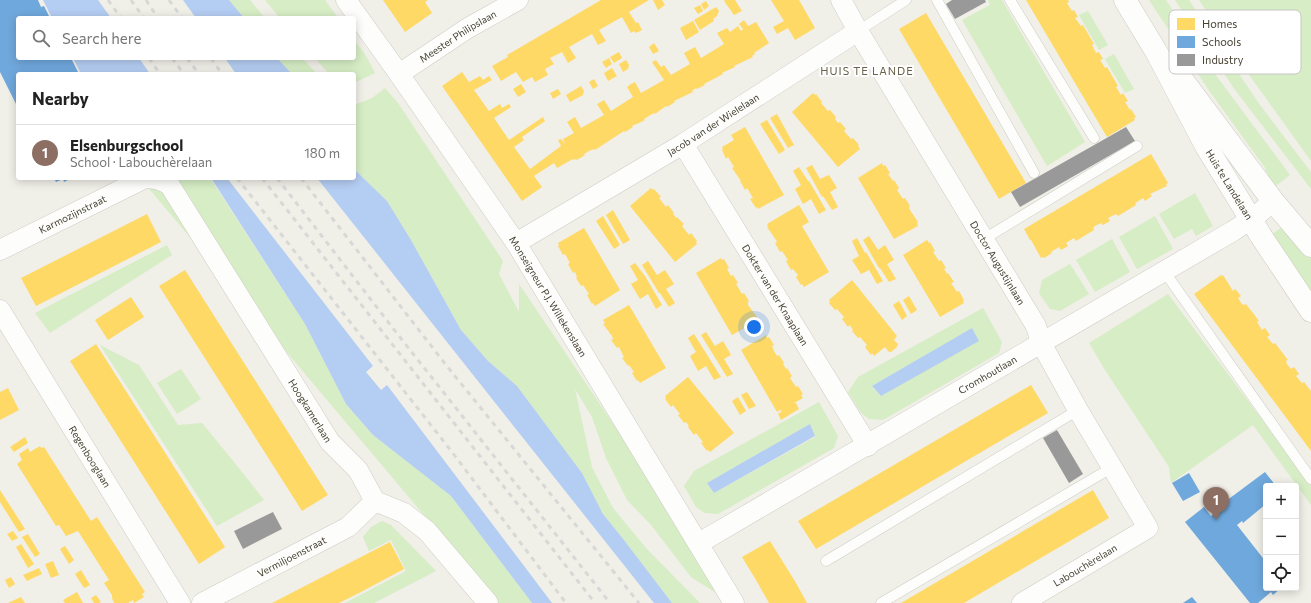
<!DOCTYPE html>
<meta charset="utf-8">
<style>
:root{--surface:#fff;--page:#f2f2f2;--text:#222;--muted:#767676;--line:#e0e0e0;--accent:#827f72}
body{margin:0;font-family:Commissioner,sans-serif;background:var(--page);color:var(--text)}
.controls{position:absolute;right:12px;bottom:12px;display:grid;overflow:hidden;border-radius:4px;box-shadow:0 2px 10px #0003}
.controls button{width:36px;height:36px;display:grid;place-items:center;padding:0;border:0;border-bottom:1px solid var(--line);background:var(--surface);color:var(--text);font:20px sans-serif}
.you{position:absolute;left:754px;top:327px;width:14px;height:14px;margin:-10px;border:3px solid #fff;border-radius:50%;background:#1a73e8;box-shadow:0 0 0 6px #1a73e833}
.badge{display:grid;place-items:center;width:26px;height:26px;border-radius:50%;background:var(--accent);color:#fff;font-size:13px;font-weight:700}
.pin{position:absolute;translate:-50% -33px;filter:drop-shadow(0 1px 2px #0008)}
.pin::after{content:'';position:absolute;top:21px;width:14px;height:12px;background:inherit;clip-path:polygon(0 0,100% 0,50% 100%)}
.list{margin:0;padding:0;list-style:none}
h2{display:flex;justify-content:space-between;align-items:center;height:52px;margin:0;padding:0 16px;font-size:17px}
h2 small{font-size:13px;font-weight:400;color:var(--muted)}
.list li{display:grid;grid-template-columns:26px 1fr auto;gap:12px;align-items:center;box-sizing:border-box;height:56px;padding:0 16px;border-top:1px solid var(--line)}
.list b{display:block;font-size:15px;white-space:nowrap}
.list p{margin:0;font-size:13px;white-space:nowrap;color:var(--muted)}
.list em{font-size:13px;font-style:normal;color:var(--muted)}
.icon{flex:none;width:22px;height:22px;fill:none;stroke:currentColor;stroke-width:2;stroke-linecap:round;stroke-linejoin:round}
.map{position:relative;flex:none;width:1311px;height:603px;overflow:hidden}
.search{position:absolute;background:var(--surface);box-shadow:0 2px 10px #0003;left:16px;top:16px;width:340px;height:44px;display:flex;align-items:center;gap:10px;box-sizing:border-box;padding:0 14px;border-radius:4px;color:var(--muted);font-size:15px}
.panel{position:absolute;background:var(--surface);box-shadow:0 2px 10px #0003;left:16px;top:72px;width:340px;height:108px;border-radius:4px}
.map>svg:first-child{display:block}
</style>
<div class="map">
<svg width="1311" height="603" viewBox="0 0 1311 603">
<rect width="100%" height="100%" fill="#f0efe8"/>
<!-- green -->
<g fill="#d6edc5" fill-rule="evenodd">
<polygon points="229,0 250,0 265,18 244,18"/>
<polygon points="265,0 325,0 338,18 280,18"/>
<polygon points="988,0 1002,0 1085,142 1047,166 962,20 990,5"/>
<polygon points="1149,0 1166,0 1215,74 1290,175 1272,189 1264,178 1268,174 1265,170 1266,169 1210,92"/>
<polygon points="1175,0 1189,0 1260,105 1311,172 1311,189 1235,90"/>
<polygon points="1199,0 1311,0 1311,161 1247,72"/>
<polygon points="1088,11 1108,45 1099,50 1079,15"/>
<polygon points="354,40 365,54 375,73 354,83 354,74 329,74 315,58 354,58"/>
<polygon points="1114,54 1134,89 1125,93 1105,59"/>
<polygon points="277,58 302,58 317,74 292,74"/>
<polygon points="385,88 398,103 503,261 499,274 519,312 519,284 655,486 721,596 691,577 651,525 627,500 606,458 592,417 575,389 592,467 613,508 646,548 700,603 672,603 624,540 603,514 582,473 517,386 488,361 461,330 411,240 387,201 354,169 354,105 372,98"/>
<polygon points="140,178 210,178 305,324 346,404 373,435 451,496 532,603 498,603"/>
<polygon points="1195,193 1213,226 1196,236 1192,229 1174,239 1159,214"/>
<polygon points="1155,216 1173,249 1137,269 1119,237"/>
<polygon points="1285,225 1311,257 1311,293 1271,235"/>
<polygon points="1112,239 1130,272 1095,292 1076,260"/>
<polygon points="167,245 172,255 50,333 35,313"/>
<polygon points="1070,264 1089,294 1060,311 1050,309 1039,293 1042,280"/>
<polygon points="1168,294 1311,485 1311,505 1253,425 1171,483 1169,467 1105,370 1089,343"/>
<path d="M983,308L1002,342L999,353L883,420L869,419L861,413L848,392L858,377ZM972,328L978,341L881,396L872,387Z"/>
<polygon points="100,345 139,365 178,425 202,423 234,462 264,500 217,526"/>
<polygon points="181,369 201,399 177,414 157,383"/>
<path d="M819,402L838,436L834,448L718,514L705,513L696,507L684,486L694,471ZM810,424L815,437L714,493L707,483Z"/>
<polygon points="382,521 391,525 436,571 374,603 345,603 406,571 391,540 369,551 363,537 371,527"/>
</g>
<!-- water -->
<g fill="#b4cdf2">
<polygon points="43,0 98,0 111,18 52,18"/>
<polygon points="183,0 229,0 244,18 196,18"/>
<polygon points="73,58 139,58 150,74 81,74"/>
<polygon points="225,58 277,58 292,74 236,74"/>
<polygon points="354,169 387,201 411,240 461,330 488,361 517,386 582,473 603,514 624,540 672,603 654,603 317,178 354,178"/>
<polygon points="211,178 227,178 373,366 366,372 381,390 387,385 552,603 532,603 451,496 373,435 346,404 305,324"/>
<polygon points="972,328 979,341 881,396 872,386"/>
<polygon points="810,424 815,436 714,493 707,483"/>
</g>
<!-- homes -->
<g fill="#ffd966">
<polygon points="383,0 428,0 425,2 432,13 405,32"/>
<polygon points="601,0 649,0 629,12 636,23 638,22 642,30 636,33 634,31 631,33 622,17 599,30 606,41 598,45 592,34 569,47 576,58 568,63 562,52 550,58 554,64 545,69 548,75 535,82 532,77 523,82 516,72 501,81 492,66 508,57 507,55"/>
<polygon points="653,0 662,0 665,5 658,10"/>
<polygon points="725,0 735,0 742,11 734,15 724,1"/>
<polygon points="771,0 799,0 815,28 795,40 788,28 777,34 773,27 784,21"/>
<polygon points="1026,0 1068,0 1069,2 1067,3 1068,5 1072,11 1074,10 1078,17 1075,18 1081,26 1083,25 1094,44 1092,45 1096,53 1099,52 1103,59 1100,60 1105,68 1107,67 1118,86 1116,87 1121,95 1123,93 1128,101 1125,102 1130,110 1131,109 1136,117 1134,118 1135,120 1107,137"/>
<polygon points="706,1 709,6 704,10 701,4"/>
<polygon points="700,5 703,11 698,14 694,8"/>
<polygon points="716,7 719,11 717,16 713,19 714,21 700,30 694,20"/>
<polygon points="926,13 1026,183 999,199 899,29"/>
<polygon points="744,20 748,26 756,22 769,43 754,53 755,54 752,56 753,57 734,66 735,67 724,72 722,73 723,74 704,84 705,85 697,89 696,88 692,91 693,92 674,101 675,102 667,107 666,106 655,114 654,113 644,119 645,120 637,124 636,124 632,126 633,127 625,132 624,131 595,150 594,149 589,151 584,154 585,155 577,160 576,159 574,160 573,159 557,168 554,163 534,176 542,187 522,201 442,86 462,72 469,82 480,76 483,80 489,76 492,80 474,90 489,111 500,104 502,108 509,104 511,107 494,118 509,140 543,117 545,121 522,137 524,140 514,147 530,169 561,146 558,140 561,139 565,144 563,139 574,133 567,122 575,117 581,128 604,115 597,104 601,102 604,100 611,111 633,97 627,87 631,84 635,82 641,93 664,80 652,62 656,60 661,67 664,65 671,75 690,64 684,53 695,47 701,58 724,44 717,33 727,28 730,32 738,26 741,31 743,29 739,24"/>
<polygon points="693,21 699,32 686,40 680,28"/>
<polygon points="654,43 659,51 653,54 649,47"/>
<polygon points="619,52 622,58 614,63 610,57"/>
<polygon points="609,58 612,64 606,68 602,62"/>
<polygon points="626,60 629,65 628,69 623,72 619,64"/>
<polygon points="612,68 617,76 608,81 604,73"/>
<polygon points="594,79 598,86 593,89 589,82"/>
<polygon points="521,84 526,92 518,97 513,89"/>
<polygon points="581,86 584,91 583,95 570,102 566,95"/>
<polygon points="558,89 561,94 553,99 550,93"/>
<polygon points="813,93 815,95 816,94 822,102 821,103 828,111 830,110 836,117 835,119 838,123 840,122 846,129 844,131 851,139 853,138 859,145 858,146 860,149 838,167 792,112"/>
<polygon points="777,114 794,145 788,148 770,118"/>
<polygon points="767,120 785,150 779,154 760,124"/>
<polygon points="745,127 784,195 758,209 757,207 756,208 750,199 753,198 747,188 745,190 740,181 741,181 732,168 734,167 728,157 726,159 722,150 723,149 722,147 734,140 731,135"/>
<polygon points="1151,154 1168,183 1166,184 1167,186 1150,194 1152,196 1145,201 1143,198 1137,202 1135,203 1136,205 1118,216 1116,214 1108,218 1110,221 1103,225 1101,223 1095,226 1093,228 1094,230 1076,241 1074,238 1066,243 1068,246 1061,250 1059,247 1051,252 1052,253 1044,258 1043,257 1041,258 1031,240 1030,240 1024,229"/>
<polygon points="882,163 883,166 885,165 890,173 888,174 893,181 894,180 899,188 897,190 903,199 905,198 910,206 909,207 910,210 918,222 917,223 918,226 894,239 858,178"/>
<polygon points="812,165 820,179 829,175 837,188 830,192 838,207 832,210 823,196 822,197 806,168"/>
<polygon points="799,167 808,181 809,181 826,210 819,214 811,199 803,204 795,189 801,185 793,171"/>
<polygon points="651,188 653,190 654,189 661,197 659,198 666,207 668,205 674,213 673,214 675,216 676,218 677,217 684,224 682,226 689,235 691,233 697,241 696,242 697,244 675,262 630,206"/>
<polygon points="799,205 809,222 802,226 829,272 804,287 802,284 801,285 796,277 798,275 793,269 791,270 786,261 788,260 782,251 780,252 775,243 777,242 776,240 767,227 768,226 767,224"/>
<polygon points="613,210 630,240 623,244 606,215"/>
<polygon points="147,214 161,242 36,306 21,278"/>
<polygon points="603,216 620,245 614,249 596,221"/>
<polygon points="584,228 620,290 595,306 593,303 592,304 587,295 589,294 583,285 581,286 576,278 577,277 575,272 573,273 568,264 570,263 565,254 563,255 558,246 559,245 558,243"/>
<polygon points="869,236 878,250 885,245 894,260 887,264 896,279 889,282 880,268 879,268 863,240"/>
<polygon points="857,238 865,253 866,252 883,281 877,284 869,270 861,274 852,260 859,256 852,241"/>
<polygon points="927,240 929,243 930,242 935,251 933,252 939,261 941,260 946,268 944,269 946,272 947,274 948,273 954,282 951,283 957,292 959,291 964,300 963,301 964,303 940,317 903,255"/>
<polygon points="721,258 722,260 724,259 729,268 727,269 731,276 733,275 738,283 736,284 742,294 744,293 749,301 748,302 748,305 757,317 756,318 757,321 732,335 696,273"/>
<polygon points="648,261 657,275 665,270 674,284 666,289 675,303 669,307 660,293 659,293 642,265"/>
<polygon points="635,263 645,276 662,305 656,309 648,294 640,299 631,284 638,280 630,266"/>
<polygon points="185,270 328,495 302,511 159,286"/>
<polygon points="1221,275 1222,276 1223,275 1233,291 1235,289 1237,291 1241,296 1238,298 1242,304 1244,305 1246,304 1259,321 1257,322 1262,330 1265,328 1270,335 1267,337 1273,344 1275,343 1288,360 1286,361 1287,364 1291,369 1294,367 1299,374 1296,376 1302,383 1304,382 1311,391 1311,451 1194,294"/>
<polygon points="852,280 897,336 894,340 898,344 897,347 891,352 889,352 885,347 874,356 872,353 871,355 865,347 867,345 860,337 858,338 852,331 853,330 850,325 848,327 842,319 844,317 837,309 835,310 829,303 830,302 829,300"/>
<polygon points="909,296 917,310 911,314 903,300"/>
<polygon points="131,297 144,317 108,340 95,320"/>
<polygon points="899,301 907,316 902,320 893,305"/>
<polygon points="629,305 666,368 640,383 638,380 637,381 632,373 634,372 629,365 628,366 622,358 624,357 619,347 617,348 611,340 613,339 612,336 603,324 605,323 603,320"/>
<polygon points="706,332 715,346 723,341 731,355 724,359 733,374 727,377 701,335"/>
<polygon points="694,334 721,377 714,380 706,366 698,371 690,356 696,352 688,338"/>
<polygon points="766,335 767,338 769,337 774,345 772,346 774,351 777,356 779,355 784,363 783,364 786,369 787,368 792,376 790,378 796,387 798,386 803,394 801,395 803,398 794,403 796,403 799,409 781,420 778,414 782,411 780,410 777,412 741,350"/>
<polygon points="96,344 225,547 199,564 70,361"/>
<polygon points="688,377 734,433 710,452 708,450 707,451 701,443 703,442 696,433 694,435 688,427 689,426 686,422 684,423 678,415 680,414 673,405 671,407 665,399 666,398 665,396"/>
<polygon points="1031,385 1048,413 816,549 798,521"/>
<polygon points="8,388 19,410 0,420 0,392"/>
<polygon points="747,392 756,406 749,409 741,395"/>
<polygon points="738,397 746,411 740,415 732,401"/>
<polygon points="25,437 28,443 14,452 10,447"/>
<polygon points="40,446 41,448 44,447 91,521 97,517 145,592 142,594 144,597 134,603 133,600 128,603 114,603 112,598 112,595 104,583 109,580 78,531 66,536 59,525 56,526 17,464 22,460 19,454 28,448 30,452"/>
<polygon points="0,490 25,529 19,532 0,502"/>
<polygon points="1093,490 1109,518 964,603 901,603"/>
<polygon points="13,531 18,538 12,541 7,534"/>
<polygon points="28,534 40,554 35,557 22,537"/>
<polygon points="770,541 796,583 807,603 769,603 756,580 742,557"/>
<polygon points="390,542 404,569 361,592 339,603 272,603"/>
<polygon points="21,544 34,564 28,568 16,547"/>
<polygon points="65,546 74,560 69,564 60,549"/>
<polygon points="53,561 59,575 51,578 45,564"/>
<polygon points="39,568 42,574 27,581 23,575"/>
<polygon points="81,570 90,585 84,588 75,574"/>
<polygon points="11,577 15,584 9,588 5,580"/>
<polygon points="77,592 83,603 65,603 63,600"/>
<polygon points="96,595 101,602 99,603 94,603 91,598"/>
<polygon points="21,597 25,603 8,603"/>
</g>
<!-- schools -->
<g fill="#6fa8dc">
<polygon points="0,0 38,0 41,7 44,6 50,18 18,18 18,58 71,58 79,74 18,74 18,108 0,72"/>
<polygon points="54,178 72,178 64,182 63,179 56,182"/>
<polygon points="1265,472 1276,486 1266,486 1266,504 1243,523 1242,521 1237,525 1266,562 1266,588 1281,588 1273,595 1271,592 1258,603 1250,603 1185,522 1204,507 1211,516 1228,503 1226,501"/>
<polygon points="1189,473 1200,492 1183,501 1172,483"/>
<polygon points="1192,597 1197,603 1183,603"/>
</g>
<!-- industry -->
<g fill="#999">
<polygon points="952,0 985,0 986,2 955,19 946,4"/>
<polygon points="1126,127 1135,141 1020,207 1011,192"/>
<polygon points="1057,430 1083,474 1069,483 1043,438"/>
<polygon points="273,512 282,529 243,549 234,531"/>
</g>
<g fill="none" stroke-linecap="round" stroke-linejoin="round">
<!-- service casing -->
<g stroke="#ceccc5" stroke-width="11">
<g id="service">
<polyline points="937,0 1034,173"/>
<polyline points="1010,0 1094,138"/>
<polyline points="858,31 906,0"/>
<polyline points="984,239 1137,146"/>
<polyline points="1164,271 1311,479"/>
<polyline points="826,561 1078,410"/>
<polyline points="881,603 1113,467"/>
</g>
</g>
<!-- minor casing -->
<g stroke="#ceccc5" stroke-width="21">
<g id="minor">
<path id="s1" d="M346,0L399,74L516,243L734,603"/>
<path id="s2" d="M841,0L858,31L1036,326L1041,343L1078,410L1148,528L1022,603"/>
<path id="s3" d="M399,74L468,28L518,0"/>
<path id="s4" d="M683,144L868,446"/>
<path id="s5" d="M146,178L157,179L169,184L330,442L358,470L375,501L404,513L427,531L488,603"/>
<path id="s6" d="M516,243L683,144L858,31"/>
<path id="s7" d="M0,250L145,178"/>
<path id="s8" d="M0,310L180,603"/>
<path id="s9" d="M699,543L1233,231L1257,215L1273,201"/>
<path id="s10" d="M202,603L348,527L375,501"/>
</g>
</g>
<!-- tertiary casing -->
<g stroke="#ceccc5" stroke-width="23">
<g id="tertiary">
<path id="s11" d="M1125,0L1157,53L1206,146L1261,236L1311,311"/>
<polyline points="1184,82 1273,201 1311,246"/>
</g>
</g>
<!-- service -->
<use href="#service" stroke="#fdfdfc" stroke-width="10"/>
<!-- minor -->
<use href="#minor" stroke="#fdfdfc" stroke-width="20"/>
<!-- tertiary -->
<use href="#tertiary" stroke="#fdfdfc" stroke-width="22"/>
<!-- rail -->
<g stroke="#d8d8d7" stroke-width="3" stroke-dasharray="5 5" stroke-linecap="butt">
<polyline points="108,0 121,18"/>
<polyline points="131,0 144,18"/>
<polyline points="146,0 158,18"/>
<polyline points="169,0 182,18"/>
<polyline points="149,58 160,74"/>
<polyline points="172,58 184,74"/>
<polyline points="187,58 199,74"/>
<polyline points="211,58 222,74"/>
<polyline points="237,178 452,452 566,603"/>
<polyline points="262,178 595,603"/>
<polyline points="277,178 399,336 610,603"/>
<polyline points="301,178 446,365 639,603"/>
</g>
</g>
<g text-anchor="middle" stroke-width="4" stroke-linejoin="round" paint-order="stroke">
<!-- street labels -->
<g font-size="10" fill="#464233" stroke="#fff">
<text dy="4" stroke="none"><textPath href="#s3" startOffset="70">Meester Philipslaan</textPath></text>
<text dy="4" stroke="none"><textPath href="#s6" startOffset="230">Jacob van der Wielelaan</textPath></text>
<text dy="4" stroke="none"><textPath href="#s11" startOffset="212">Huis te Landelaan</textPath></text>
<text dy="4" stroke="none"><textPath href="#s7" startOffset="81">Karmozijnstraat</textPath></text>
<text dy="4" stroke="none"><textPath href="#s2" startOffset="306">Doctor Augustijnlaan</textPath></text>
<text dy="4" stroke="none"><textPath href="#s4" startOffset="177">Dokter van der Knaaplaan</textPath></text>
<text dy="4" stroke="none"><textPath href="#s1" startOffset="359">Monseigneur P.J. Willekenslaan</textPath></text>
<text dy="4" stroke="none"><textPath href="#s9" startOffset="334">Cromhoutlaan</textPath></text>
<text dy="4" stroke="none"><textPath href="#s5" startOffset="291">Hoogkamerlaan</textPath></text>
<text dy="4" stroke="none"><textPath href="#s8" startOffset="172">Regenbooglaan</textPath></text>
<text dy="4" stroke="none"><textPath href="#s10" startOffset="101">Vermiljoenstraat</textPath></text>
<text transform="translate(1085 565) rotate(-31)" y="4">Labouchèrelaan</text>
</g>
<!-- neighbourhood labels -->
<g font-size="11" letter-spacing="1" fill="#696349" stroke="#fff">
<text x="867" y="75">HUIS TE LANDE</text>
</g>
</g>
<!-- legend -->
<rect x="1169" y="10" width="132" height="64" rx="6" fill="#fff" stroke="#c8c6c2" stroke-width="1"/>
<rect x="1177" y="18" width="18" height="12" fill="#ffd966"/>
<rect x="1177" y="36" width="18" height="12" fill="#6fa8dc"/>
<rect x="1177" y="54" width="18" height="12" fill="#999"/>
<g font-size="11" fill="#464233">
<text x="1202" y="28">Homes</text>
<text x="1202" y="46">Schools</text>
<text x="1202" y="64">Industry</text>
</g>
</svg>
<div class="controls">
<button>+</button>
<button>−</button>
<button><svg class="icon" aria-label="locate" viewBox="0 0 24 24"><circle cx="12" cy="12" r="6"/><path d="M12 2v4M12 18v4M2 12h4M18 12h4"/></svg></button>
</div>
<div class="you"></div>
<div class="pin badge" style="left:1216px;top:520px;background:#8d6e63">1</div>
<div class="search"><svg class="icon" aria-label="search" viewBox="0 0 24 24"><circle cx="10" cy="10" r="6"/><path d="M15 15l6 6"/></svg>Search here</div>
<section class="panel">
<h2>Nearby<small></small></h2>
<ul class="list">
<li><span class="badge" style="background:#8d6e63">1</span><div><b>Elsenburgschool</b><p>School · Labouchèrelaan</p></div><em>180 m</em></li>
</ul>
</section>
</div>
